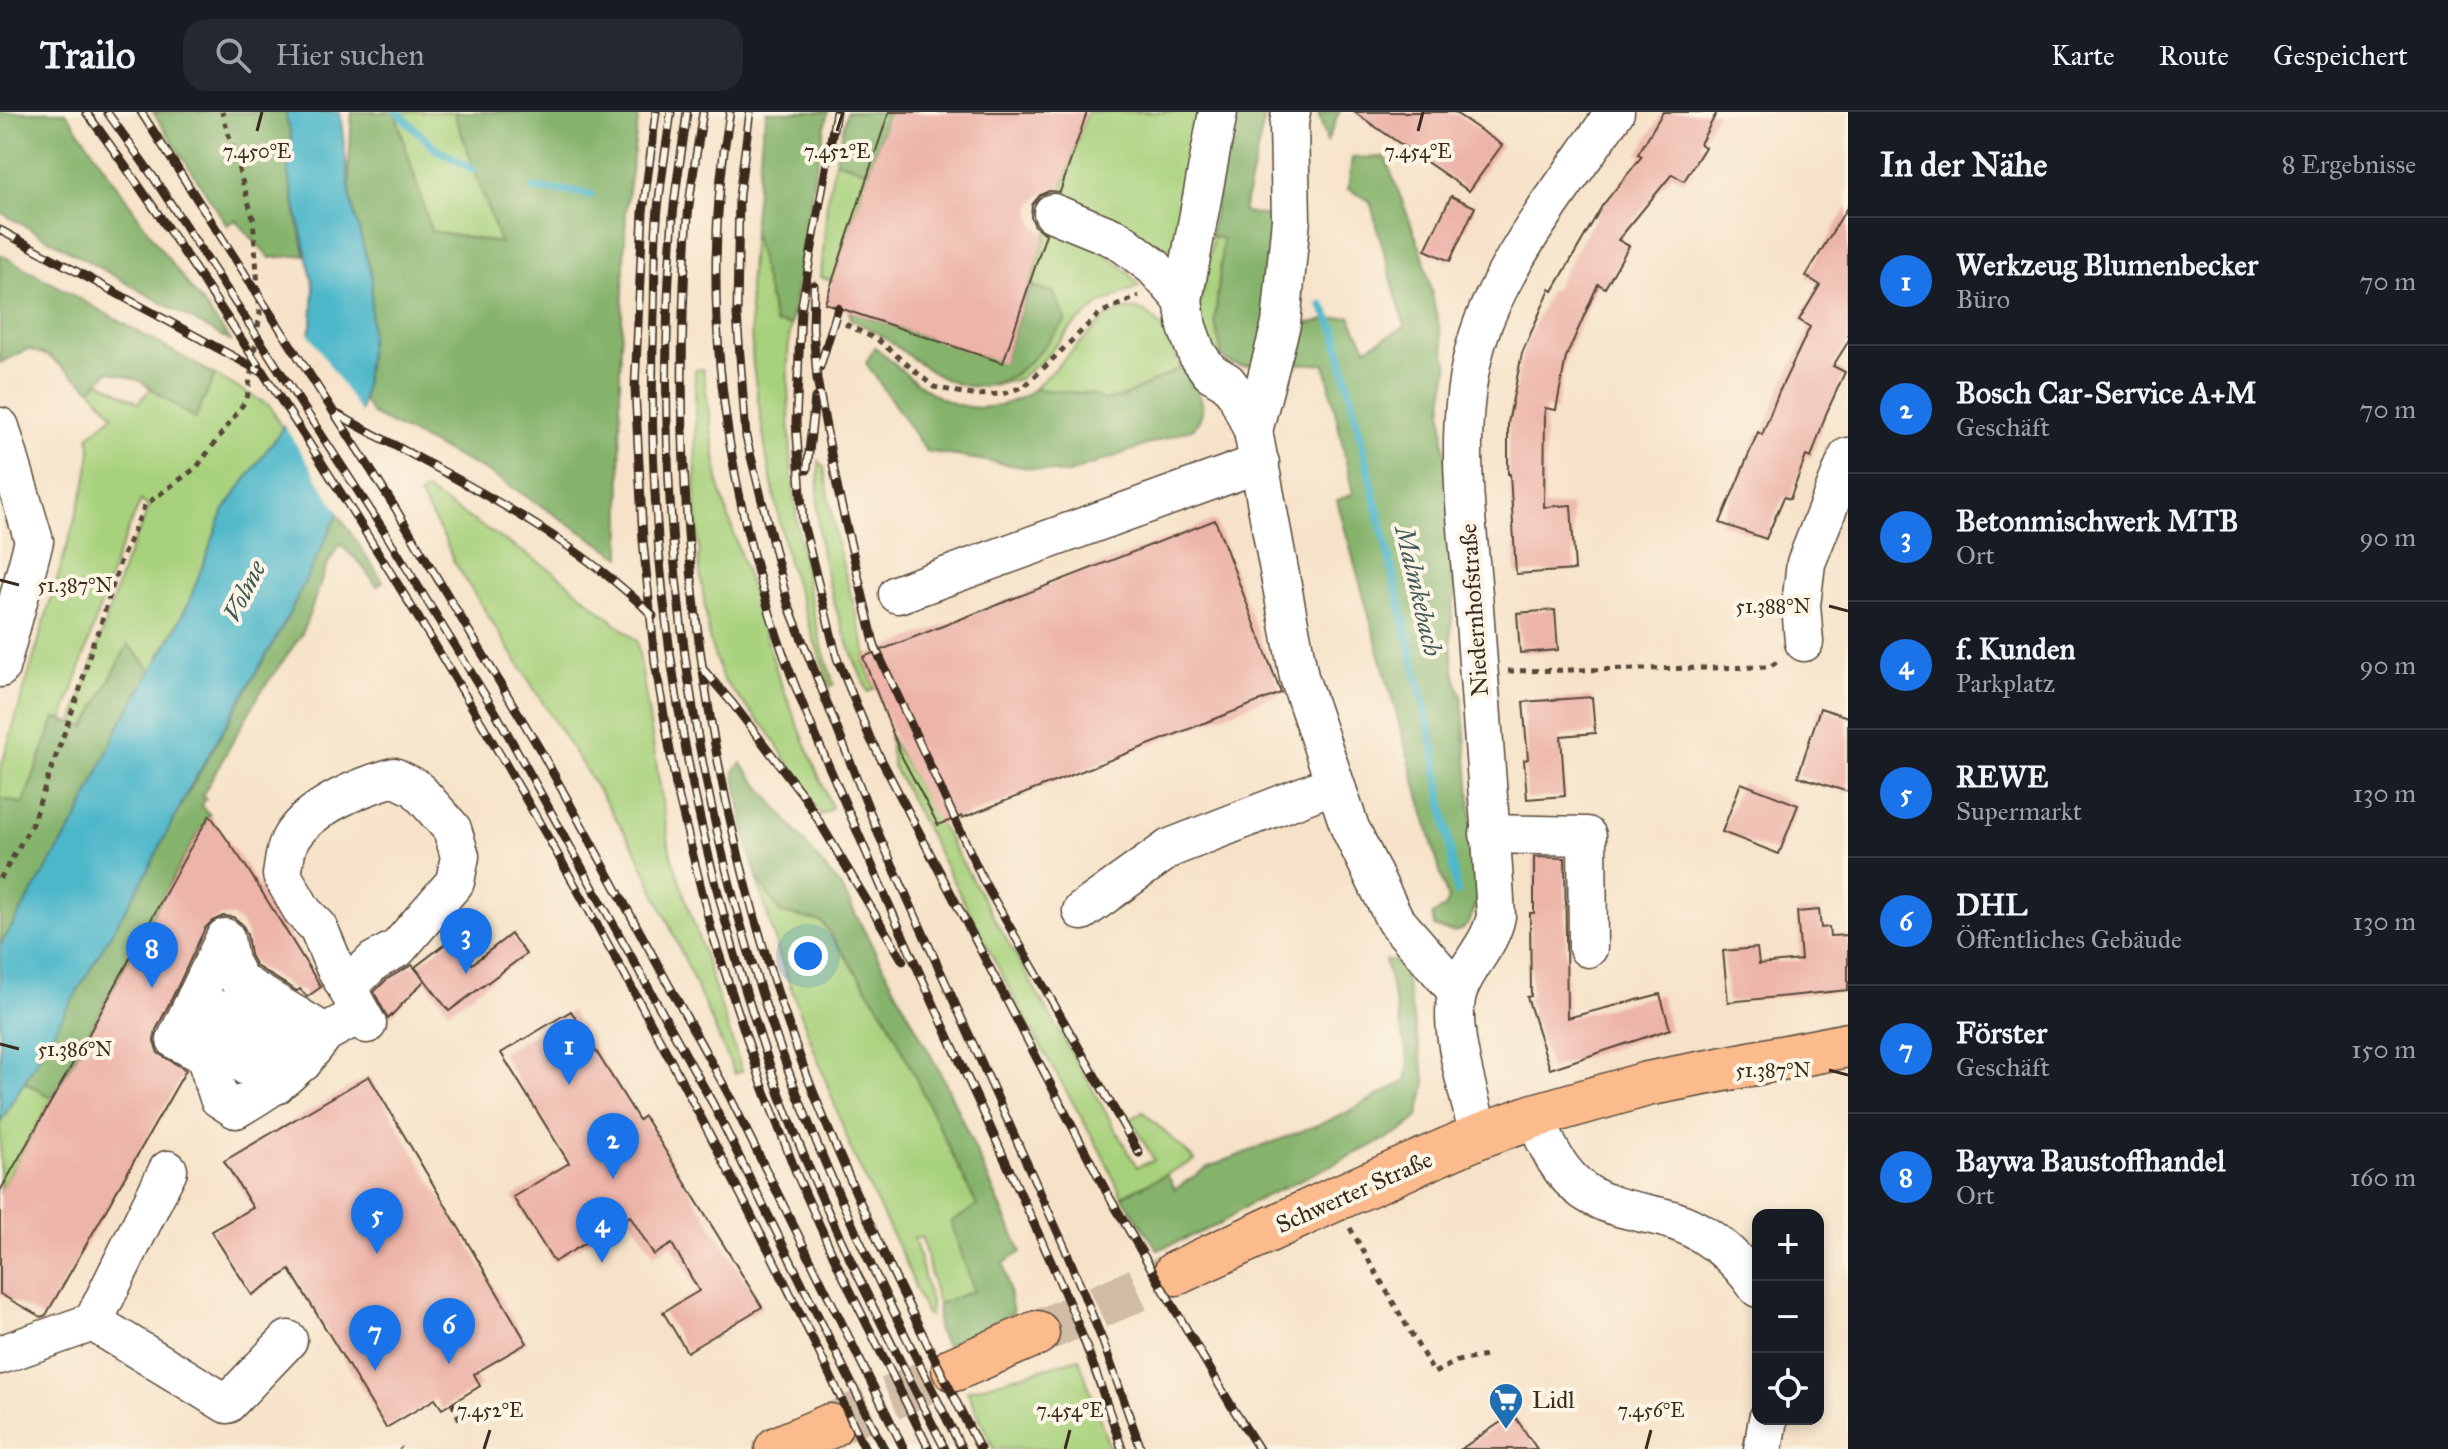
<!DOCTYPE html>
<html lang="de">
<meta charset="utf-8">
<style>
:root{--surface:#171b24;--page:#242831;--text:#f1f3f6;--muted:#9ea1a6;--line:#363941;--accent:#1a73e8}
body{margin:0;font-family:"IM FELL Great Primer",serif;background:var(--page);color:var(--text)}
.controls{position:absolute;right:24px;bottom:24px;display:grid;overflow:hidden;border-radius:16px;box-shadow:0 4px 12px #0003}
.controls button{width:72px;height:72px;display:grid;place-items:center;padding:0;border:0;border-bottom:2px solid var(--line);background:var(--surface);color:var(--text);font:40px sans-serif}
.you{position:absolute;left:808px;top:844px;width:28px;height:28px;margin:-20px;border:6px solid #fff;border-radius:50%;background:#1a73e8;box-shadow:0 0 0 12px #1a73e833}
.badge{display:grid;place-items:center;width:52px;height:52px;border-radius:50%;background:var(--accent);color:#fff;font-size:26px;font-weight:700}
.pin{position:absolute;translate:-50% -66px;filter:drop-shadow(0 2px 4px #0008)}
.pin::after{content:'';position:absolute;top:42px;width:28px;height:24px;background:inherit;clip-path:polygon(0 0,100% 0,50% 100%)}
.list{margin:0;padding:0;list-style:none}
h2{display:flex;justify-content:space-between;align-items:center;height:104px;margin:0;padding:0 32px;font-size:34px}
h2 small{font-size:26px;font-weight:400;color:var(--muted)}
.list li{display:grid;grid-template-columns:52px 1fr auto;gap:24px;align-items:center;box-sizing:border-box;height:128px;padding:0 32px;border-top:2px solid var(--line)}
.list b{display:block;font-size:30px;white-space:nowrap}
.list p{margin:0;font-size:26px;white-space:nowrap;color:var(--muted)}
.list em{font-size:26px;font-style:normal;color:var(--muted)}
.icon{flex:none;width:44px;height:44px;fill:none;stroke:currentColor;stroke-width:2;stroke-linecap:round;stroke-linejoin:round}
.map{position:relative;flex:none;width:1848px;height:1337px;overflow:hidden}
header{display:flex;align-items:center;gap:48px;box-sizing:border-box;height:112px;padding:0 40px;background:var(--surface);border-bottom:2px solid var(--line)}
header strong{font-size:38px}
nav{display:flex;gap:44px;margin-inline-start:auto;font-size:28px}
.search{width:560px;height:72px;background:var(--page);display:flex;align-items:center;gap:20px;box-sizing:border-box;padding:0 28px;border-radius:24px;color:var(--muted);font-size:30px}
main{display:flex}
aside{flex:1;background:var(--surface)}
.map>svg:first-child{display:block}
</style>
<header>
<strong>Trailo</strong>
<div class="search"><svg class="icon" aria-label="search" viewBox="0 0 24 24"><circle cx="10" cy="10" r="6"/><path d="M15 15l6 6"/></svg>Hier suchen</div>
<nav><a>Karte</a><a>Route</a><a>Gespeichert</a></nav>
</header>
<main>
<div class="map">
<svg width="1848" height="1337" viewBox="0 0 1848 1337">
<rect width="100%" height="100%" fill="#fcf5e5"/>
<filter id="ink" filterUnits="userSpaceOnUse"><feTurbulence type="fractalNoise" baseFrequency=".0125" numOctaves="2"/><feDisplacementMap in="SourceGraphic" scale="16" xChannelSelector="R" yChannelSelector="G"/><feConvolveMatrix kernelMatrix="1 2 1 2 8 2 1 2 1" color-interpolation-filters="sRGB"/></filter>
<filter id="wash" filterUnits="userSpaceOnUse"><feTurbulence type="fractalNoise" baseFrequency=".006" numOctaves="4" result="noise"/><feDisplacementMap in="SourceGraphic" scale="32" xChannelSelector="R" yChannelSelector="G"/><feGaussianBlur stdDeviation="1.8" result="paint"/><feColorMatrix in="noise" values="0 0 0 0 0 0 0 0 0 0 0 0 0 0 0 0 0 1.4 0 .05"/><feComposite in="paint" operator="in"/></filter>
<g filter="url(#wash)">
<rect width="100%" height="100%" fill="#f6e2c8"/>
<!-- green -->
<g fill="#a7d17c" stroke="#717e4d" stroke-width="2">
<polygon points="395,0 455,0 501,132 431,120"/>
<polygon points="1087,0 1201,0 1177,131 1165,139 1157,140 1058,87"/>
<polygon points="835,49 869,59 833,169 821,165 827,91"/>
<path d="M1049,114C1083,131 1117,142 1139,174L1100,192L1073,214L1043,248L1018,267L992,274L1017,261L1054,181L1030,173Z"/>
<path d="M753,118L775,211L791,213C786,242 788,271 789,299C791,393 804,484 834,573L830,575L788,450L767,347L753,254L749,175Z"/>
<polygon points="1213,124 1223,127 1215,209 1223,247 1213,237 1198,204"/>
<path d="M1137,197C1162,203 1170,235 1181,256L1120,286L1104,288L1091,282L1034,277L1106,205L1125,198Z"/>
<polygon points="703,257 719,374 779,567 832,696 821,703 768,619 723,568 710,531 698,445 700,444 696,409 695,258"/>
<polygon points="215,263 270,294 282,317 224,398 188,492 152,559 128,533 85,616 73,611 125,450 149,396 141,388 115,449 63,608 55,606 23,692 0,686 0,659 86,370 91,340 89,324 114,303 91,277 99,269 139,291 151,276 195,307"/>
<path d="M819,349L824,355L837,431L867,543L863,546L875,576L868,580C848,535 830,485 821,437C816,408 818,378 819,349Z"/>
<polygon points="426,379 553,459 637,529 670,739 742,959 735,962 637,740 453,448 445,427 419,383"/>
<polygon points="889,623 1137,1055 1154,1048 1131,1007 1143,1000 1195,1048 1122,1084 1101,1040 1023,903 893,654"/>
<polygon points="757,766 780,800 822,810 886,904 978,1095 952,1110 974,1179 938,1192 922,1126 914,1126 931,1190 930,1204 925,1201 905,1149 853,1042 780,846"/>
<polygon points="24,970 53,986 0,1079 0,1011"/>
<polygon points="1079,1246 1110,1337 994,1337 967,1279"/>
</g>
<!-- forest -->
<g fill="#85b36c" stroke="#606e45" stroke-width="2">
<polygon points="0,0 66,0 160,136 232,230 0,100"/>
<polygon points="153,0 285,0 291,23 288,61 305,143 270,146 235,108 227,113"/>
<polygon points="352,0 395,0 431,119 500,131 454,0 639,0 626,98 620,260 621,445 488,360 372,302 363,287 370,226 372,164 351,90 349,55"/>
<polygon points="767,0 828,0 814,65 791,213 775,211 753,118 762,23"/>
<polygon points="847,0 889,0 869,59 835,49"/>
<path d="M1233,0H1266L1243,100L1279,105L1268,231L1255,252C1242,256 1235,253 1223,247L1215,209L1223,127L1210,123Z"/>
<polygon points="1318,0 1339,0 1327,30"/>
<path d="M1385,45L1423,143L1448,254L1442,299L1455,482C1449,515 1449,554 1462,585L1478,783C1471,809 1467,830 1434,814L1432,803L1446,795L1448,788L1337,388L1353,382L1325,252H1282L1291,214L1350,204L1366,236L1405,215L1370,89L1348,77L1352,46Z"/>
<polygon points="0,142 215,263 195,307 139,268 109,259 91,277 48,244 28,237 0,251"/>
<path d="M1030,173L1054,181L1066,209C1050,226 1033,250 1014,262C961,296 925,253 883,225C873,218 861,213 851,207L849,199L1003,250Z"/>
<path d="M875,235C911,266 947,307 1000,293C1014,289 1023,286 1034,277L1091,282L1104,288L1120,286L1181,256C1196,278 1213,291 1194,316L1066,362L926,339L866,251Z"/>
<polygon points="338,402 383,469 377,474 359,450 340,432 327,453 302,522 260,581 202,684 206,687 201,694 210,703 189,737 53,986 24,970 284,512"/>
<polygon points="128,532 152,559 119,615 80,702 0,834 0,686 23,692 55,606 86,615"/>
<polygon points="741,651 842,777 945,970 1021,1140 1004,1151 1013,1201 946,1234 937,1217 938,1192 974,1179 951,1110 977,1094 886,904 822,810 780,800 757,765 746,728 734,659"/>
<polygon points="1385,848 1399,849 1405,864 1426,971 1418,1005 1401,1020 1251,1091 1220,1112 1158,1138 1122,1084 1167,1062 1175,1077 1206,1056 1338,1005 1406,969 1409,951"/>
</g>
<!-- water -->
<polygon fill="#4db7ca" stroke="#447074" stroke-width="2" points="285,0 340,0 351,90 372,165 370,226 363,287 338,402 284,512 190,675 145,764 0,1011 0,834 80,702 119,614 171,526 188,492 224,398 282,317 312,210 314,176 288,61 291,23"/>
<!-- pier -->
<polygon fill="#f6e2c8" points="306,217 360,300 363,303 341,404 280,307"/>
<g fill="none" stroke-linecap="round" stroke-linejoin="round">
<!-- stream -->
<g stroke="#4db7ca" stroke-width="8">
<polyline points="397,0 436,37 474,58"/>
<polyline points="533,77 571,79 591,83"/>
<polyline points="1322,193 1335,217 1433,632 1457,780"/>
</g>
</g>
<g id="blocks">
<!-- building -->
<g fill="#edb4a9">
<polygon points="889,0 1087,0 1060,80 1049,79 1040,83 1032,93 1031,105 1035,114 1046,122 1003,251 825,191"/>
<polygon points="1354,0 1454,0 1502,33 1469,79"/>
<polygon points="1663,0 1717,0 1700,32 1705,35 1684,69 1672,62 1618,128 1629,134 1605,176 1598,172 1566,245 1556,298 1545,296 1544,395 1571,393 1575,458 1516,462 1510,362 1508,362 1508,311 1522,241 1550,177 1553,179 1602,94 1642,44 1638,42"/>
<polygon points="1451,84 1475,95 1450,149 1425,138"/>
<polygon points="1848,94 1848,230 1833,254 1845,260 1826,302 1811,346 1806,344 1790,387 1784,385 1766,427 1720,411 1758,320 1762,323 1779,280 1810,215 1799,208 1820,173 1806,164"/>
<polygon points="1215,408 1281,581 962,706 962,704 938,713 902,645 863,545"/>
<polygon points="1555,498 1558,538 1520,541 1517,501"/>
<polygon points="1592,585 1595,621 1561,624 1565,684 1527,687 1524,648 1528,647 1523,590"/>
<polygon points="1820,596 1848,605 1848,680 1798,664"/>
<polygon points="1741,671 1798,693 1779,742 1722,720"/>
<polygon points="210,703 247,756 321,875 307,885 300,877 297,879 256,854 250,843 247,822 242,812 233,805 223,804 212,809 205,816 177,876 156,918 154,929 158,941 186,958 46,1203 41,1205 0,1182 0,1079 73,951 189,738"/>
<polygon points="1534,745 1565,746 1567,906 1660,882 1670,917 1550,957 1527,885 1531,884 1530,801 1534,801"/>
<polygon points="1819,798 1821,816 1829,815 1830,824 1848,823 1848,878 1728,890 1723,839 1757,836 1759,852 1801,848 1797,800"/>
<polygon points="511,822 526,842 449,899 415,855 453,826 472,852"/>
<polygon points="412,853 425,868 388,907 374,880 387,867"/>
<polygon points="571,899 639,1008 644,1004 762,1195 687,1240 663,1200 699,1179 672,1132 654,1143 630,1104 554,1150 513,1085 569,1051 501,941"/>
<polygon points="369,964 527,1231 474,1262 480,1274 452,1291 442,1297 435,1287 386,1316 290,1158 252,1183 211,1119 253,1096 224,1049"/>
<polygon points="1513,1302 1537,1337 1461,1337"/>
</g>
</g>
</g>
<g filter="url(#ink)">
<use href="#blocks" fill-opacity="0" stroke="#574638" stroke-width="2"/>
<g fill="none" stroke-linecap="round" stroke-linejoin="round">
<!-- major-tunnel -->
<g stroke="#d1bda6" stroke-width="44" stroke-dasharray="44 22" stroke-linecap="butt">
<polyline points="1037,1221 1176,1161"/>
<polyline points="830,1314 954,1257"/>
</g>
<!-- minor casing -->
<g stroke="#574638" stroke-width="41">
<g id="minor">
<polyline points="1053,101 1119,128 1154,155 1183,188 1187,215 1197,242 1210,260 1227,270 1237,283 1253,319 1299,565 1350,716 1395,808 1457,879"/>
<polyline points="1183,188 1218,0"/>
<polyline points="0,315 34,429 0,556"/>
<polyline points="1253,319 1281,212 1291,107 1289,12 1291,0"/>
<polyline points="898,482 1260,351"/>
<polyline points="1804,530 1801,493 1806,451 1848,345"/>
<polyline points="1489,722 1587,724 1588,836"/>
<polyline points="1082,799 1170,736 1334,672"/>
<path d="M347,876L374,849L398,836L455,770L460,744L452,717L416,676L394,665C360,675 311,694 291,726C285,736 284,752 282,763L303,800L318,815L334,853L367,912"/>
<polyline points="196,886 277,932 303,950"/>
<polyline points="189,917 276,973"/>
<path d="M325,921C297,960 276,973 236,997L219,986L205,943L176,928L225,826L229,850L240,870L325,921L349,908"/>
<path d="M1534,1004C1547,1033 1558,1061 1585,1080C1607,1095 1635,1099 1661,1105C1701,1114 1735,1142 1758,1176"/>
<path d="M1479,1024C1471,988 1445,910 1459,876C1469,851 1491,831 1496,804C1490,701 1481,598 1474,495C1467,401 1449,302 1483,211C1513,135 1569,67 1615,0"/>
<polyline points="93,1210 227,1292 288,1228"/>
<polyline points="0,1243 93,1210 168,1058"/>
<polyline points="1763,1337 1768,1307"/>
</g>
</g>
<!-- major casing -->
<g stroke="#574638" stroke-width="47">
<g id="major">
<polyline points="1176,1161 1333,1088 1479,1024 1534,1004 1647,972 1848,933"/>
<polyline points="954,1257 1037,1221"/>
<polyline points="777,1337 830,1314"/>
</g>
</g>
<!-- path -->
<g stroke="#574638" stroke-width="5" stroke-dasharray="6 6" stroke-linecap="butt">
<polyline points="845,212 878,228 934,275 972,283 1003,282 1025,274 1100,201 1139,184"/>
<polyline points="1508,559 1770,555 1779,548"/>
<polyline points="0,767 31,714 80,577 94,527 99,518 120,450 145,393 197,355 247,287 260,202 253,106 222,0"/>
<polyline points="1350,1116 1434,1261 1457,1249 1487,1244"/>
<polyline points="452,1291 460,1308"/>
<polyline points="400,1336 401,1337"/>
</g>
<!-- minor -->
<use href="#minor" stroke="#fff" stroke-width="38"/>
<!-- major -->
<use href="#major" stroke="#fbbb8c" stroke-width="44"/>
<!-- rail casing -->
<g stroke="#3b2a1e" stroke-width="9">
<g id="rail">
<path d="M86,0C157,96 221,197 287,297C503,630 697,978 865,1337"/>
<polyline points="107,0 154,66 384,419 496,601 713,992 884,1337"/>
<polyline points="141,0 394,394 542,641 729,983 904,1337"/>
<polyline points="656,0 643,100 635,276 643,428 655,550 676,674 712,821 762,972 797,1063 837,1152 929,1337"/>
<path d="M671,0C667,32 661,65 658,97C654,131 655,167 654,202C643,466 687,713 773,963C818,1092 883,1215 945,1337"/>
<path d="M687,0C683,34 676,69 673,104C650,394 688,690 790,963C838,1092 900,1214 962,1337"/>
<path d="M703,0C698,34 691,69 688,104C667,392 702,685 804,956C854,1087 917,1212 980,1337"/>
<path d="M730,0C700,169 720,342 771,505C796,586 834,664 867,742C933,897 1008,1048 1074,1203C1092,1247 1107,1292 1122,1337"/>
<polyline points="750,0 739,84 737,203 746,325 788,492 879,723 1065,1136 1103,1230 1141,1337"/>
<polyline points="836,0 801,197 796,310 803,411 837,546 870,626 1106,1079 1232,1295 1259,1337"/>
<polyline points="0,118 260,259"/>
<polyline points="814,173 813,217 817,267 838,379 875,535 984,770 1139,1041"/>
<polyline points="820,255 838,196"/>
<path d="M337,302C446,363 563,415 653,504"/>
<polyline points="807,358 815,286"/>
<polyline points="702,556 733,592 805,686 903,849"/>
</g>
</g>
<!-- rail -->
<use href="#rail" stroke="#fcf5e5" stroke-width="6" stroke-dasharray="18" stroke-linecap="butt"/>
</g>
</g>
<!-- ticks -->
<path fill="none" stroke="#3b2a1e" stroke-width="3" d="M257,19L262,0M837,19L843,0M1418,19L1423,0M0,468L19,473M1829,494L1848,499M0,932L19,937M1829,958L1848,963M484,1337L490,1318M1065,1337L1070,1318M1646,1337L1651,1318"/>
<!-- icons -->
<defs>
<g id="supermarket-pin" transform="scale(1.8)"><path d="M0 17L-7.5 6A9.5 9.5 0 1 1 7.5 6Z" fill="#1f6fb2" stroke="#fcf5e5"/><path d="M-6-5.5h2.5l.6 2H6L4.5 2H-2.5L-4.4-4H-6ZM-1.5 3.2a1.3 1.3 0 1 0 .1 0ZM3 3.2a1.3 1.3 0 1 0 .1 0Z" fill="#fff"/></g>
</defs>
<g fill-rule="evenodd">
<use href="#supermarket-pin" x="1506" y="1288"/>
</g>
<g text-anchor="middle" stroke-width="8" stroke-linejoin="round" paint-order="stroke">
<!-- street labels -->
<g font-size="24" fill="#3b2a1e" stroke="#fcf5e5">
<text transform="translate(1474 498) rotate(-94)" y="8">Niedernhofstraße</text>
<text transform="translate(1354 1080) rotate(-24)" y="8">Schwerter Straße</text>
</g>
<!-- poi labels -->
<g font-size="24" fill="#3b2a1e" stroke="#fcf5e5" text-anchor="start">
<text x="1532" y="1296">Lidl</text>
</g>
<!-- water labels -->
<g font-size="26" font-style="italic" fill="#415b5a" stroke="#fcf5e5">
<text transform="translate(244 479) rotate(-63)" y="9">Volme</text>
<text transform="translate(1419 479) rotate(77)" y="9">Malmkebach</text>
</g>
</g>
<g font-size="20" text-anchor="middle" fill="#3b2a1e" stroke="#fcf5e5" stroke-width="8" stroke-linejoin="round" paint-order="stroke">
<text x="257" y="46">7.450°E</text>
<text x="837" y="46">7.452°E</text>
<text x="1418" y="46">7.454°E</text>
<text x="75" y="480">51.387°N</text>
<text x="1773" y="501">51.388°N</text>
<text x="75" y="944">51.386°N</text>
<text x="1773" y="965">51.387°N</text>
<text x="490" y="1305">7.452°E</text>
<text x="1070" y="1305">7.454°E</text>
<text x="1651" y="1305">7.456°E</text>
</g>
</svg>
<div class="controls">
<button>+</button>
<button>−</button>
<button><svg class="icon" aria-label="locate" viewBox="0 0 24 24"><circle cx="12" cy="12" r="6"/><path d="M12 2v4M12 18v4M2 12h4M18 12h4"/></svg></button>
</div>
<div class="you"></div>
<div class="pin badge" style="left:569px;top:973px">1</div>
<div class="pin badge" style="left:613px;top:1067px">2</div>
<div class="pin badge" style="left:466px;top:862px">3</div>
<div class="pin badge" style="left:602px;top:1151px">4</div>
<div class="pin badge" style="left:377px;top:1142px">5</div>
<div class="pin badge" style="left:449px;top:1252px">6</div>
<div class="pin badge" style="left:375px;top:1259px">7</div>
<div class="pin badge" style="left:152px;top:876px">8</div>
</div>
<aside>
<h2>In der Nähe<small>8 Ergebnisse</small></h2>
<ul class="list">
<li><span class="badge">1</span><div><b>Werkzeug Blumenbecker</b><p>Büro</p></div><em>70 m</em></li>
<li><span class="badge">2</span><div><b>Bosch Car-Service A+M</b><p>Geschäft</p></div><em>70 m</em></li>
<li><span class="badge">3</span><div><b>Betonmischwerk MTB</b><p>Ort</p></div><em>90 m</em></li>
<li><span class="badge">4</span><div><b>f. Kunden</b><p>Parkplatz</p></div><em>90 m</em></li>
<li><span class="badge">5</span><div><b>REWE</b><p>Supermarkt</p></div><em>130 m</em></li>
<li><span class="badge">6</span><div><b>DHL</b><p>Öffentliches Gebäude</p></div><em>130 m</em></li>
<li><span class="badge">7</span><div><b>Förster</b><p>Geschäft</p></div><em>150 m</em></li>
<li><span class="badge">8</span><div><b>Baywa Baustoffhandel</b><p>Ort</p></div><em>160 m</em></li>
</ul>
</aside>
</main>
